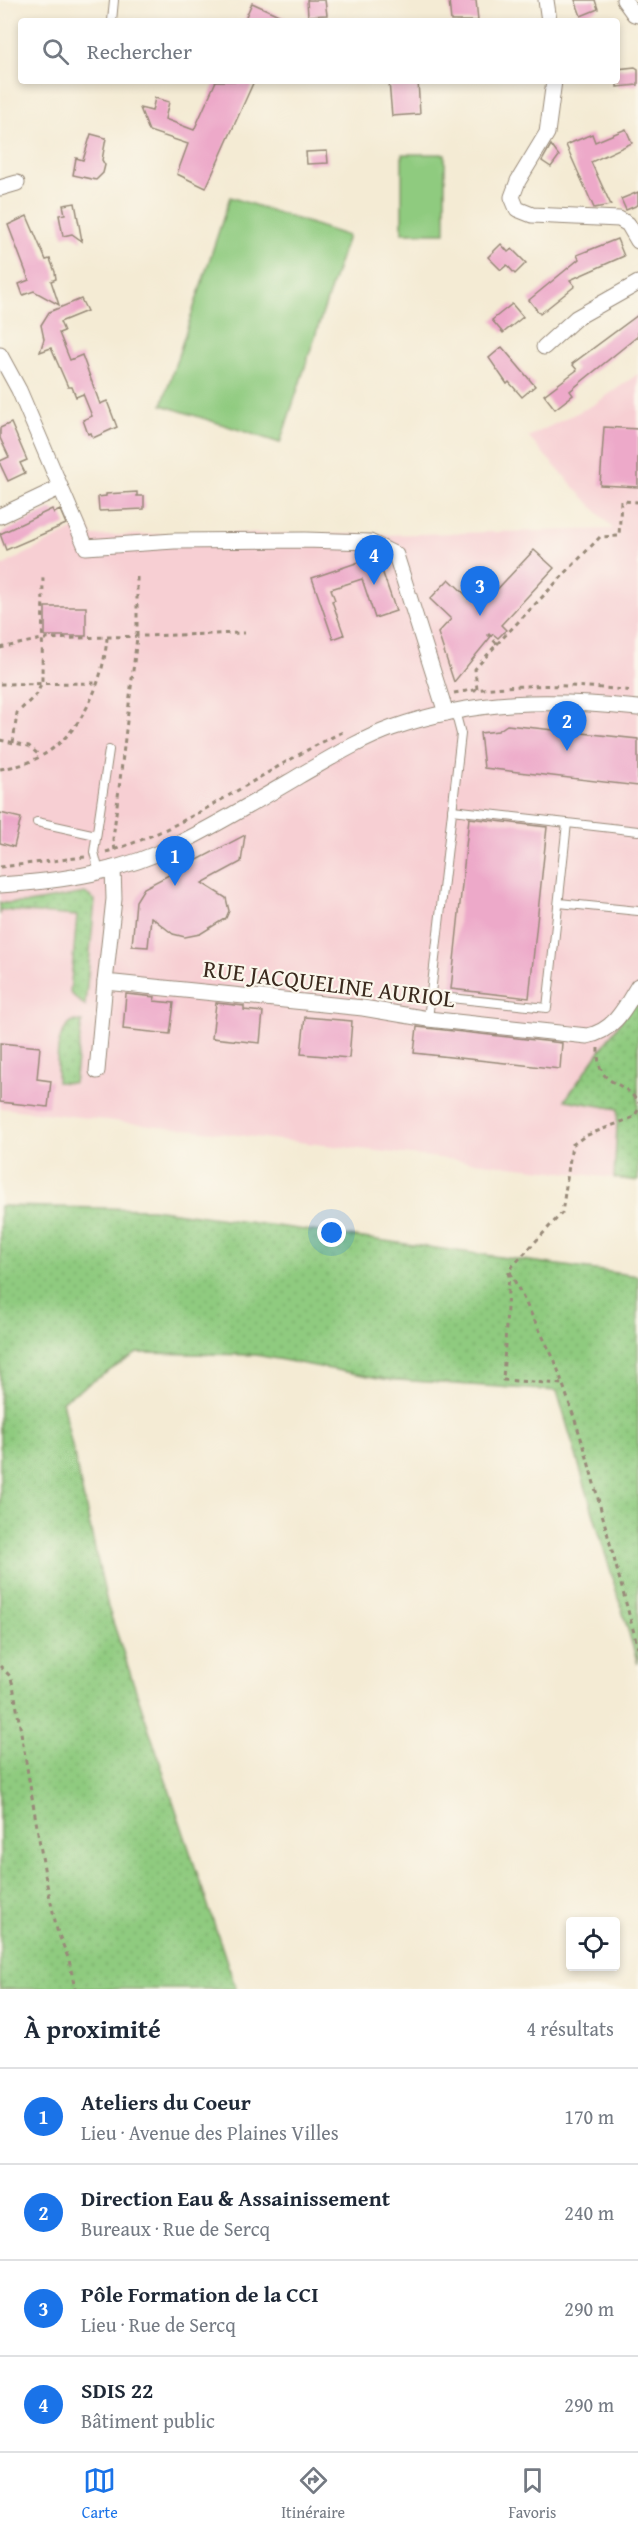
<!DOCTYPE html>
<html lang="fr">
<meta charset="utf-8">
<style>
:root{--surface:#fff;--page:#f2f2f3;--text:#1f2937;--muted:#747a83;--line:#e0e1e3;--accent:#1a73e8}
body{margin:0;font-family:"Gentium Book Plus",serif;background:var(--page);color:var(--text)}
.controls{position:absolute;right:18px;bottom:18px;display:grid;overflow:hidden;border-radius:6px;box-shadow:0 3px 9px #0003}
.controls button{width:54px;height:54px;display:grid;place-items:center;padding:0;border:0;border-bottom:2px solid var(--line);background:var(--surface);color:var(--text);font:30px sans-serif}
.you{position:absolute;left:332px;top:1233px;width:21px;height:21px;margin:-15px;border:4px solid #fff;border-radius:50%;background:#1a73e8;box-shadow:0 0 0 9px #1a73e833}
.badge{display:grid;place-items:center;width:39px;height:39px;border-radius:50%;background:var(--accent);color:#fff;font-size:20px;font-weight:700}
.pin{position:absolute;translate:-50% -50px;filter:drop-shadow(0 2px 3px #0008)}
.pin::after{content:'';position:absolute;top:32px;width:21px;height:18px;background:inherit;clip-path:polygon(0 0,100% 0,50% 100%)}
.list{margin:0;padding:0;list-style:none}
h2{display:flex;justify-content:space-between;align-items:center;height:78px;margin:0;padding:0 24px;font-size:26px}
h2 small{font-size:20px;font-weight:400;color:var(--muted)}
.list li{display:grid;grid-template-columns:39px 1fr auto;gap:18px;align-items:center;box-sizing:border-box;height:96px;padding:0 24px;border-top:2px solid var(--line)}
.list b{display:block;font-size:22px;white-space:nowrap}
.list p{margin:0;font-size:20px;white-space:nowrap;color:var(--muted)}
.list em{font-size:20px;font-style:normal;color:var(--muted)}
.icon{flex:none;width:33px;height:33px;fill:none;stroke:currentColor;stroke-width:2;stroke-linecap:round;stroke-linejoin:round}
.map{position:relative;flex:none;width:638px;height:1989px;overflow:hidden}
.search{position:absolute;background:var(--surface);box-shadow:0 3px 9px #0003;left:18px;right:18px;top:18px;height:66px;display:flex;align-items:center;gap:15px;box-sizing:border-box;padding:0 21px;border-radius:6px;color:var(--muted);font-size:22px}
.sheet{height:462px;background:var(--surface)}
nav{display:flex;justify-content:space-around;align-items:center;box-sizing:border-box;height:84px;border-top:2px solid var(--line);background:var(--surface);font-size:16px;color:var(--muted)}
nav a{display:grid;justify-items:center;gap:3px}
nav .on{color:var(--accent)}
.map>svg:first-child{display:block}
</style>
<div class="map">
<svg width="638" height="1989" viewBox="0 0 638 1989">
<defs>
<pattern id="grass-dots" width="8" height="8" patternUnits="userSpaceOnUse" patternTransform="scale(1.5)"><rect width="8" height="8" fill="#8fcb7f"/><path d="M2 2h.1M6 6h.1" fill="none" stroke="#7cae6d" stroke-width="1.8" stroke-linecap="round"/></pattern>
</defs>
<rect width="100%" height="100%" fill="#fbf7ec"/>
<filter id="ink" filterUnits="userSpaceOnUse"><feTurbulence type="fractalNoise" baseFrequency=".0167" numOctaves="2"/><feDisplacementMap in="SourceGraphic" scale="12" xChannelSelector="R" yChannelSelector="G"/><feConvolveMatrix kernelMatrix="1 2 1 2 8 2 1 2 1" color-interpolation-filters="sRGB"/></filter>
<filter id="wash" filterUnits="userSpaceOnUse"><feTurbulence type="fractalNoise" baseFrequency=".008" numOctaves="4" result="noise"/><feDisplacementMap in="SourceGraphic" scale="24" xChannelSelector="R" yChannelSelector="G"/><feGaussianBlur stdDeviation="1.35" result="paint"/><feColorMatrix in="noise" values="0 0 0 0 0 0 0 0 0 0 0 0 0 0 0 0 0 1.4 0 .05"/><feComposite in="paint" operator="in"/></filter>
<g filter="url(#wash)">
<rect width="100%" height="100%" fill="#f4ebd4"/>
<!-- built -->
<polygon fill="#f7cfd3" points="638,374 638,997 565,1100 618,1109 614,1178 0,1108 0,567 86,523 93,536 210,533 379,535 613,529 528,437 595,404"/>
<!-- grass -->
<g fill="url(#grass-dots)" stroke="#657a4e" stroke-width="1.5">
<polygon points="85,893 95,900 85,1006 70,993 77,916 1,910 0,915 0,903 28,903"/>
<polygon points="638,997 638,1181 614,1178 618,1109 565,1100"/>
<path d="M74,1021L82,1022L74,1083L57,1082C58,1060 53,1034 74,1021Z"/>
<polygon points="0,1206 153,1209 638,1276 638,1664 557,1391 384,1379 256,1355 137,1353 62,1401 108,1607 236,1989 0,1989"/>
</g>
<!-- pitch -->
<g fill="#8fcb7f" stroke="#657a4e" stroke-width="1.5">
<rect x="402" y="154" width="43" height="79"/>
<polygon points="230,197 348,236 280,443 162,405"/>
</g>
<g id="blocks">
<!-- building -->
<g fill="#eda9c9">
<polygon points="307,0 325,0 327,15 308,16"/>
<polygon points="449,0 476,0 478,21 451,21"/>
<polygon points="575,0 595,0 598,9 581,16"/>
<polygon points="252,3 292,21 244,21"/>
<polygon points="635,67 638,69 638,85 617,87 617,69"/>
<polygon points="216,81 254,81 206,188 177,174 188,144 149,131 140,108 152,111 155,98 169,102 165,119 194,130"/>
<polygon points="418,81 420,114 392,116 389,82"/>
<polygon points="626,129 632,143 591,162 611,205 594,208 566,145 592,134 595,142"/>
<polygon points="91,134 106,138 102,160 105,165 103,173 96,180 73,175 76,158 83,160"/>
<polygon points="551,145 559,156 551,167 542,161"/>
<polygon points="327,151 328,163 307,164 306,152"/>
<polygon points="638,192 638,205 626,210 621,199"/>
<polygon points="75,203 82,241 72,234 63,236 59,215 65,214 63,205"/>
<polygon points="27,216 46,260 50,259 55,272 56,279 51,281 59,305 34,291 23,295 19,284 29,280 8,225"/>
<polygon points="617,239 624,256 570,280 575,286 540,314 529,300 579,259 577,255"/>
<polygon points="501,244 508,252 512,249 526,263 515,274 507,265 501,270 488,257"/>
<polygon points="81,299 87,311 60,322 64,331 59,333 70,360 82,355 100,404 107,401 117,427 93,438 91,433 88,434 83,420 92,416 83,394 76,397 72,387 68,387 51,348 40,352 44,339 41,325 49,312"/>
<polygon points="512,304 523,317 503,333 492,320"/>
<polygon points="638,315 638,336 570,391 573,395 555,409 544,395 577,370 572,364"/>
<polygon points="502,347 535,386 522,397 509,382 507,384 489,358"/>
<polygon points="11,423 27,460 20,463 25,473 8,481 0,464 0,461 9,457 0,438 0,428"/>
<polygon points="604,427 638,429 638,487 600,485"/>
<polygon points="137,492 137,496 144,496 144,509 99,511 98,497 106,496 106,494"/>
<polygon points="52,509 54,513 60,510 66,524 6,550 0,534"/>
<polygon points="534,550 554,568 501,625 506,630 498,638 493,634 454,682 438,633 451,619 430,599 449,579 468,597 491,596"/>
<polygon points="377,556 396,611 375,618 362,579 331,589 335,600 332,601 344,635 333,639 312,578"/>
<rect x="45" y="607" width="41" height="29"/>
<polygon points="507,725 638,739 638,786 484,768 480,733 498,731"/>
<polygon points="0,813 21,818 14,847 0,843"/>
<polygon points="469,818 547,827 529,998 451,989"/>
<polygon points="245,835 241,862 202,883 226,898 229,911 226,918 200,934 185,937 173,934 151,917 148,947 132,946 136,901 144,888"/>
<polygon points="126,994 155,997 154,1001 174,1003 170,1034 123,1029"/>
<polygon points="216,1003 244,1006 244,1010 263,1012 260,1043 212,1038"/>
<polygon points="305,1017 352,1021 349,1058 301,1054"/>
<polygon points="417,1027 562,1043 560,1069 414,1053"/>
<polygon points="0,1043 40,1047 37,1079 51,1081 48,1107 0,1102"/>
</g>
</g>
</g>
<g filter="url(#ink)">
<use href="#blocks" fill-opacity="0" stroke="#988a79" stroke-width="1.5"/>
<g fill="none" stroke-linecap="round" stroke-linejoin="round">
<!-- service casing -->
<g stroke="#988a79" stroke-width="10">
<g id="service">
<polyline points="112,21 114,0"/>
<polyline points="452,810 638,831"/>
<polyline points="37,822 96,835"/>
<polyline points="99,872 94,852 109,750"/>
<polyline points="559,903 638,911"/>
<polyline points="431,996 547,1008 567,823"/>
<polyline points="428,1019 461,734 455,711"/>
</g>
</g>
<!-- minor casing -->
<g stroke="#988a79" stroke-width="17">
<g id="minor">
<polyline points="546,0 549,21"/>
<polyline points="624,0 634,14 638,15"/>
<polyline points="554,81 547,133 518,181 512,197 517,209 532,215 619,219 628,224 638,241"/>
<polyline points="0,188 17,183"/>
<polyline points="544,347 576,318 638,283"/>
<polyline points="0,355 19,390 86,547 174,541 305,540 370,542 396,555 446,713"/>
<polyline points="0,516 59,488"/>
<path d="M113,868L114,899L105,982L363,1008L428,1019L587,1036C614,1031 625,1008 638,986"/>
<path d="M0,885C62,881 124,872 180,843C220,823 260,799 299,776C329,759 359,740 392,728C475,699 551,699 638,708"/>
<polyline points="97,1071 105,982"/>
</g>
</g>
<!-- path -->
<g stroke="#988a79" stroke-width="3" stroke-dasharray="4.5 4.5" stroke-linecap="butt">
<polyline points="497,644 600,537 619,536 621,501 638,502"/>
<polyline points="0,648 42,639 245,633"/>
<polyline points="0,684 99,683"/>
<polyline points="477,689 475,669 497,644 488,634"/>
<path d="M454,693C514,683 573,684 633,691"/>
<polyline points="0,740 29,746 40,756"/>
<polyline points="13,743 17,713 38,693 42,680 43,574"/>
<path d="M0,769C10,767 22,766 31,761C79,741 103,686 107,638"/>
<polyline points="115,850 113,839 137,637 137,573"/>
<path d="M106,852C193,827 263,769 345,731"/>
<polyline points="0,867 85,857"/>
<path d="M598,1048C597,1091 622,1075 638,1103"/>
<polyline points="638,1110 634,1117 585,1136 572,1145 562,1213 509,1270 555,1361 585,1450 638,1648"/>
<polyline points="509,1272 503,1380 563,1384"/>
<polyline points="0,1666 10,1676 13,1685 46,1880 57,1930 69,1960 75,1989"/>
</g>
<!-- service -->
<use href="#service" stroke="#fff" stroke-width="8"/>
<!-- minor -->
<use href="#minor" stroke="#fff" stroke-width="15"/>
</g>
</g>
<g text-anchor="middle" stroke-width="4.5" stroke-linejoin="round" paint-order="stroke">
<!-- street labels -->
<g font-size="24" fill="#3b2a1e" stroke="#fbf7ec">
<text transform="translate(329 984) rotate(7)" y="8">RUE JACQUELINE AURIOL</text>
</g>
</g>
</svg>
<div class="controls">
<button><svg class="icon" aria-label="locate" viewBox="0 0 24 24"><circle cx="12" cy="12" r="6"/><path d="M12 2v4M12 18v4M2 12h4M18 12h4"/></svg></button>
</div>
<div class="you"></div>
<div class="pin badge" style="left:175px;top:886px">1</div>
<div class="pin badge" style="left:567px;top:751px">2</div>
<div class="pin badge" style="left:480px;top:616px">3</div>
<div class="pin badge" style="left:374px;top:585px">4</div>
<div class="search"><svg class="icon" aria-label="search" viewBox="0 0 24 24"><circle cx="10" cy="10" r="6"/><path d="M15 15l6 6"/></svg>Rechercher</div>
</div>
<section class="sheet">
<h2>À proximité<small>4 résultats</small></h2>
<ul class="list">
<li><span class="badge">1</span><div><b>Ateliers du Coeur</b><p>Lieu · Avenue des Plaines Villes</p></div><em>170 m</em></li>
<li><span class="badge">2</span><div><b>Direction Eau &amp; Assainissement</b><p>Bureaux · Rue de Sercq</p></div><em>240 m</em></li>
<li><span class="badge">3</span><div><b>Pôle Formation de la CCI</b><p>Lieu · Rue de Sercq</p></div><em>290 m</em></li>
<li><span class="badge">4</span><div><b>SDIS 22</b><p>Bâtiment public</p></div><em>290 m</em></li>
</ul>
</section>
<nav>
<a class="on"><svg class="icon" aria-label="map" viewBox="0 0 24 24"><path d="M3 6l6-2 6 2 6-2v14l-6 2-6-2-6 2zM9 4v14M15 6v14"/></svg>Carte</a>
<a><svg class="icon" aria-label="directions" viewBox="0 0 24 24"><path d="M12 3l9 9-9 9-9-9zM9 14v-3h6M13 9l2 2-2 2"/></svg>Itinéraire</a>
<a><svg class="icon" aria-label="saved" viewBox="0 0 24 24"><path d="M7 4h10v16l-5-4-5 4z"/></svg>Favoris</a>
</nav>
